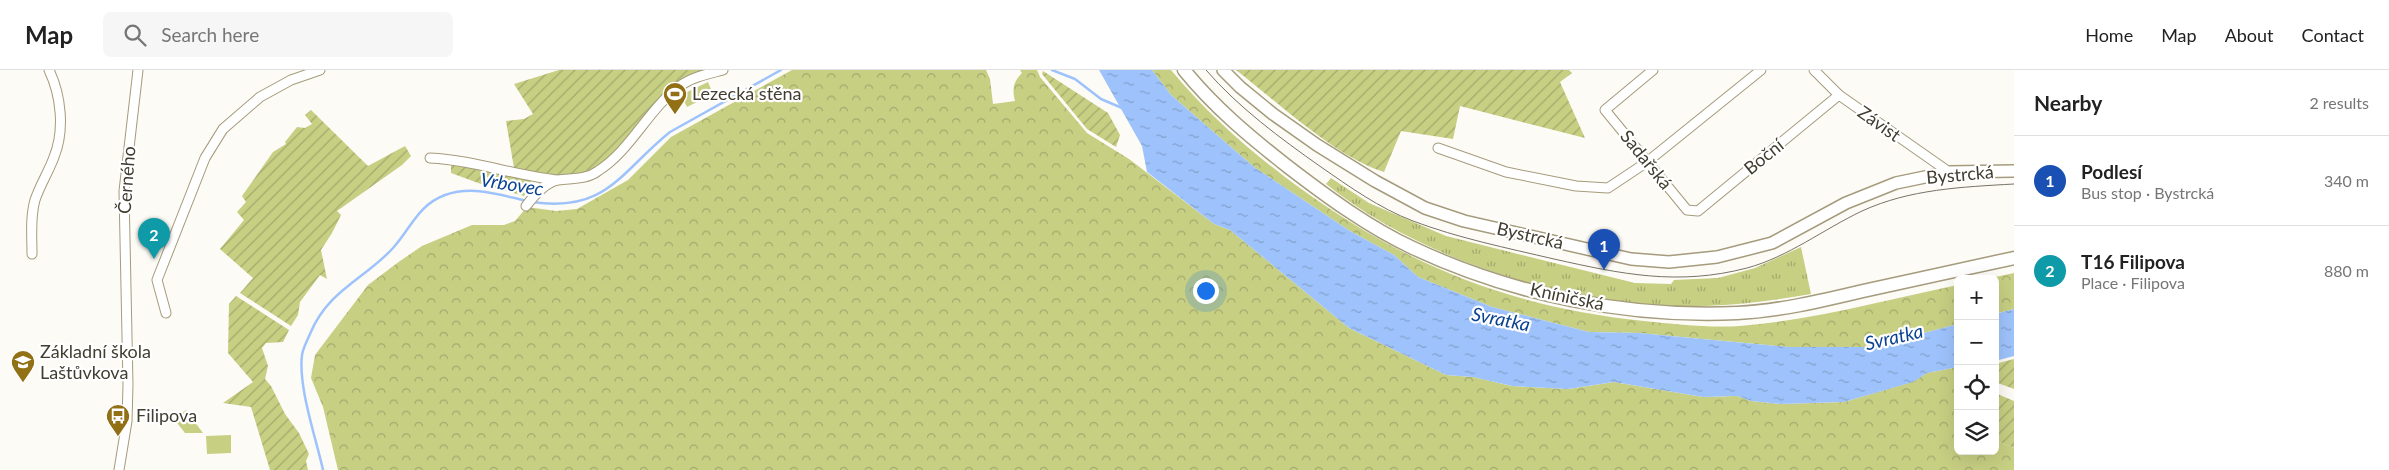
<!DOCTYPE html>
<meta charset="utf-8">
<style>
:root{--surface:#fff;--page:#f6f6f6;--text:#222;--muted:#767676;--line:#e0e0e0;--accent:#1a73e8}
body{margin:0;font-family:Lato,sans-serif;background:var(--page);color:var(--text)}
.controls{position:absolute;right:15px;bottom:15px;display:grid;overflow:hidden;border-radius:8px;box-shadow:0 5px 20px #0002}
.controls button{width:45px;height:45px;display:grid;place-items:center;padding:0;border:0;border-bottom:1px solid var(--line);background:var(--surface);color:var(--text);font:25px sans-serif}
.you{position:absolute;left:1205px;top:220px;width:18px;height:18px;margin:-12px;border:4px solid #fff;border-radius:50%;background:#1a73e8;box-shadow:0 0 0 8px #1a73e833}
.badge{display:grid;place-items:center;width:32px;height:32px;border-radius:50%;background:var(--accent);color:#fff;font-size:16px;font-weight:700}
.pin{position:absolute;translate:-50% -41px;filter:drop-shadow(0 1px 2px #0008)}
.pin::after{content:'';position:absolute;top:26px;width:18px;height:15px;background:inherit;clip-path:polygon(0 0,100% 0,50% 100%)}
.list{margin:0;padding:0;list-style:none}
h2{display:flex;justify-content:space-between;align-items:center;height:65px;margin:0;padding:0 20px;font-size:21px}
h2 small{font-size:16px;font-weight:400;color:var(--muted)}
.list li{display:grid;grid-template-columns:32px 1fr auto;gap:15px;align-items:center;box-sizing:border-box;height:90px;padding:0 20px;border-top:1px solid var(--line)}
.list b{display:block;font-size:19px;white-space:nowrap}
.list p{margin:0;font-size:16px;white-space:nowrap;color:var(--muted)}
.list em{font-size:16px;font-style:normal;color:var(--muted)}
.icon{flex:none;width:28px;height:28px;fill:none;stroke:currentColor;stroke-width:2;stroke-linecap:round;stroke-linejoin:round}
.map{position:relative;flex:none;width:2014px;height:400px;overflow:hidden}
header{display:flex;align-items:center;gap:30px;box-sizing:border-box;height:70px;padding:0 25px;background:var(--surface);border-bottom:1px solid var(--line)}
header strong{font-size:24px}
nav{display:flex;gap:28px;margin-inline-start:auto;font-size:18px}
.search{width:350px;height:45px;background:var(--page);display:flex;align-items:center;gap:12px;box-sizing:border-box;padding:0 18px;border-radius:8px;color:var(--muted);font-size:19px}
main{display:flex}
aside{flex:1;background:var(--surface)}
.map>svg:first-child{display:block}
</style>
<header>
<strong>Map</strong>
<div class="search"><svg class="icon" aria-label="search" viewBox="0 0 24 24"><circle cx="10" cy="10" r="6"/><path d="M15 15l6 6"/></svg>Search here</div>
<nav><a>Home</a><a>Map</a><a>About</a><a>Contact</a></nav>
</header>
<main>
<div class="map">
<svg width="2014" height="400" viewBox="0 0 2014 400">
<defs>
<pattern id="grass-tufts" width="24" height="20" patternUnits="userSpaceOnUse" patternTransform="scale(1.25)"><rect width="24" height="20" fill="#c7cf83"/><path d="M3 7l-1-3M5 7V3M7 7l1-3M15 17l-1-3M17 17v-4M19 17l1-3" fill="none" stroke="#a3a96c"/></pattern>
<pattern id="forest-crowns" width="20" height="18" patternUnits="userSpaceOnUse" patternTransform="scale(1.25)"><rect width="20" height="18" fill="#c7cf83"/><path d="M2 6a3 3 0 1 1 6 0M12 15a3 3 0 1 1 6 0" fill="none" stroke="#a3a96c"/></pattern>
<pattern id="garden-furrows" width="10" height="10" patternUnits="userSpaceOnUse" patternTransform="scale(1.25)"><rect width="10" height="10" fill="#c7cf83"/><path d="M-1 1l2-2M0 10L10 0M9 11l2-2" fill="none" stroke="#a3a96c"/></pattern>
<pattern id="water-ripples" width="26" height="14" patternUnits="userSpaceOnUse" patternTransform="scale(1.25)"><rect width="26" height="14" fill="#9ec3fc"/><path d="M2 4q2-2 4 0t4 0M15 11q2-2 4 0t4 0" fill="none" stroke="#82a0cc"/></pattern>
</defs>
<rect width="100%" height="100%" fill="#fdfbf5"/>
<!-- grass -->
<path fill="url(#grass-tufts)" d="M1331,108L1369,133L1446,166L1635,213L1671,214L1674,210L1718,208L1755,198L1801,177L1811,224C1776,230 1742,235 1706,236C1582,240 1424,193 1326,114Z"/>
<!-- forest -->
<g fill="url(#forest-crowns)">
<path d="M792,0H986L990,9L993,34L1015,31C1012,19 1013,12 1022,3L1020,0H1037L1040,7L1087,63L1129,89L1214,154L1230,160L1349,258L1446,305L1473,307L1512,316L1568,319L1614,312L1703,327L1737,326L1751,331L1780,334L1844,332L1912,312L1927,303L1958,297V381H1995V370L2014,378V400H338L323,337L311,308L315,285L368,215L400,191L422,176L472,155H504L515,151L527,137L556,141L577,139L628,110L671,67Z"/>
<path d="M1152,0H1171C1205,41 1243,75 1285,107C1398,192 1503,236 1644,251C1675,254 1708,258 1740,256C1813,250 1886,230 1958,215V254L1871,277H1789L1639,263L1589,262L1492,237L1418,207L1394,185L1350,161L1254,97L1171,25Z"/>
<polygon points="2014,203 2014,239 1995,244 1995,209 1986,209"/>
</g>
<!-- garden -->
<g fill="url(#garden-furrows)">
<path d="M559,0H712L706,3L704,0C692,5 679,9 670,18C636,49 618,101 566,106C548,108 530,99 514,98L506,51L524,49L533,44L514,14Z"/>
<path d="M1236,0H1569L1572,3L1560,12L1585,68L1460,36L1453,69L1401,61L1384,102C1337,88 1276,31 1236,0Z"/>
<polygon points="1043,1 1108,43 1120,65 1116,77 1087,59 1042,4"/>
<polygon points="311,40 368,96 405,76 411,86 402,95 337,141 341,145 332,163 321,180 327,209 320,205 300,232 298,245 291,256 240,223 253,208 220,179 244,150 237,142 246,132 242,126 273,82 286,74 285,72 297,57 305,58 312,54 305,45"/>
<polygon points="451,92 532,109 524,126 481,114 451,103"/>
<polygon points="236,226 289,260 283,272 266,273 262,278 268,296 265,309 271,316 285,344 299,363 309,384 306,391 308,400 270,400 251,337 223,333 253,312 228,283 229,234"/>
<polygon points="2014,289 2014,319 1995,312 1995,294"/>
<polygon points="1995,323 2014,331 2014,378 1995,370"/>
</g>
<!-- pitch -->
<g fill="#c7cf83">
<polygon points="708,12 713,24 687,37 681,25"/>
<polygon points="186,340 203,363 185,363 174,349"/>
<polygon points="231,365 231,383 207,384 206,366"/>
</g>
<!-- water -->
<g fill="url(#water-ripples)">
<polygon points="1099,0 1152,0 1171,25 1254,97 1350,161 1394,185 1418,207 1492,237 1589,262 1639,263 1789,277 1871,277 1958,254 1958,297 1927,303 1913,312 1844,332 1780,334 1751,331 1737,326 1703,327 1614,312 1568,319 1512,316 1473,307 1446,305 1349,258 1230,160 1214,154 1147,102 1142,76"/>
<polygon points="2014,239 2014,286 1995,291 1995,244"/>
</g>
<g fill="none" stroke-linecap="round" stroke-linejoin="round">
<!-- stream -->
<g stroke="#9ec3fc" stroke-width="2.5">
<polyline points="1052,0 1075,9 1101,29 1122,38"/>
<path d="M532,132C607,143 620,102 670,62L781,0"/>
<path d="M323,400C316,368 298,317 302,285C303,278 307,271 310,264C328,220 365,209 393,178C411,158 418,135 445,125C473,115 500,125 527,131"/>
</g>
<!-- minor casing -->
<g stroke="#a59b7d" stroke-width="11">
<g id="minor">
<polyline points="1653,0 1605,40 1687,140 1698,141 1839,25"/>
<polyline points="1814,0 1839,25 1949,102"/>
<polyline points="1438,78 1506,102 1576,116 1608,118 1647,92 1761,0"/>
<path d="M430,88C473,90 513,105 556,110"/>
<path d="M526,136C533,127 545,112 558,110C572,108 586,110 598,101C632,79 648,39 680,16C692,7 708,4 723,0"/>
<path d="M32,184C32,167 30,147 35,130C40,115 49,101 54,87C65,60 61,25 49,0"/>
<polyline points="166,243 157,210 205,88 223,59 260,27 291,10 320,0"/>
<polyline points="119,400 127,351 128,315 124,121 138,0"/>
</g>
</g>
<!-- tertiary casing -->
<g stroke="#a59b7d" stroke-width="14">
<polyline id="tertiary" points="1223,0 1240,17 1273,44 1317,75 1375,111 1425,138 1464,151 1631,189 1669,192 1717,187 1772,173 1846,133 1896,113 1949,102 2014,101"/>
</g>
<!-- secondary casing -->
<g stroke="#a59b7d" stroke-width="15">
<path id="secondary" d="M1184,0C1214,37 1250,67 1287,96C1326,126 1368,157 1413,178C1513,225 1627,248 1737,243C1779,241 1821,231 1863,221C1913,210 1964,199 2014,188"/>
</g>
<!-- minor -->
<use href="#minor" stroke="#fff" stroke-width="9"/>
<!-- tertiary -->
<use href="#tertiary" stroke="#fff" stroke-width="11"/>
<!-- secondary -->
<use href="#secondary" stroke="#fff" stroke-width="12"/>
<!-- tram -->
<path stroke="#767368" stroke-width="1" d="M1206,0C1239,38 1280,68 1321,97C1350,117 1379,138 1413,151C1458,168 1507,178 1554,189C1621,204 1678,216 1747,198C1788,187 1824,159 1862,141C1910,119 1962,117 2014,114"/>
</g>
<!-- icons -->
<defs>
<g id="stadium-pin" transform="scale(1.25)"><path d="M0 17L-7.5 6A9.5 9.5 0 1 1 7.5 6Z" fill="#917016" stroke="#fff"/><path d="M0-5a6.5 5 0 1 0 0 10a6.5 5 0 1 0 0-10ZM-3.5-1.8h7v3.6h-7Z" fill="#fff"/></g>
<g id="school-pin" transform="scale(1.25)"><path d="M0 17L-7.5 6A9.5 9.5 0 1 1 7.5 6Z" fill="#917016" stroke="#fff"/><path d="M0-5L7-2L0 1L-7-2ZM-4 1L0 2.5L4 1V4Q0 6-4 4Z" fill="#fff"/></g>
<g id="bus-pin" transform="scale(1.25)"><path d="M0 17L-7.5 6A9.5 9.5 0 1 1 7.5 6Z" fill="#917016" stroke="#fff"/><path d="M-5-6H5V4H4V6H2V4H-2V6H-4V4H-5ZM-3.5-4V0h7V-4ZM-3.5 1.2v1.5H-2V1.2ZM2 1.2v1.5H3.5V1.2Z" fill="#fff"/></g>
</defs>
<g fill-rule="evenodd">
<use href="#stadium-pin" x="675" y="24"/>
<use href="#school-pin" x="23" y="292"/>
<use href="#bus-pin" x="118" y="346"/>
</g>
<g text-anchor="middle" stroke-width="4.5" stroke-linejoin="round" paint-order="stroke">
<!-- poi labels -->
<g font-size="18" fill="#413d30" stroke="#fff" text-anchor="start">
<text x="692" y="30">Lezecká stěna</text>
<text x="40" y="288">Základní škola<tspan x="40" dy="21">Laštůvkova</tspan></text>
<text x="136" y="352">Filipova</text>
</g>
<!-- street labels -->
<g font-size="18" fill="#413d30" stroke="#fff">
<text transform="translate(1879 54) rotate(35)" y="6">Závist</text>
<text transform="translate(1764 87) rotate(-39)" y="6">Boční</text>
<text transform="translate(1646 90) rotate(51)" y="6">Sadařská</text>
<text transform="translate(1960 105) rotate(-5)" y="6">Bystrcká</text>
<text transform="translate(127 110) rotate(-86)" y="6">Černého</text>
<text transform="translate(1530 166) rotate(13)" y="6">Bystrcká</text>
<text transform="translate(1567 227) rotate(12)" y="6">Kníničská</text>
</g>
<!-- water labels -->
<g font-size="19" font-style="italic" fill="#094292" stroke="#fff">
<text transform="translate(512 114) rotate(9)" y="7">Vrbovec</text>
<text transform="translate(1501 249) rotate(11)" y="7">Svratka</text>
<text transform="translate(1894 267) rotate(-13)" y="7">Svratka</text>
</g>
</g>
</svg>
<div class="controls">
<button>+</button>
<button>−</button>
<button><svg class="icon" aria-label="locate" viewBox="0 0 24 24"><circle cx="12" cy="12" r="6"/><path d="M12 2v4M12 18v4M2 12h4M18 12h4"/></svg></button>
<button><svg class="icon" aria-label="layers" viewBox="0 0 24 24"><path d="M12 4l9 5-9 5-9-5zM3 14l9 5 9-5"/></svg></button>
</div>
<div class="you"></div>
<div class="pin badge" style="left:1604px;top:200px;background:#1a4fb4">1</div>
<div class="pin badge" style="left:154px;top:189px;background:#0f9aa8">2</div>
</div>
<aside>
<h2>Nearby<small>2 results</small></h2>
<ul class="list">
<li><span class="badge" style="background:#1a4fb4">1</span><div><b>Podlesí</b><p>Bus stop · Bystrcká</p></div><em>340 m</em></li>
<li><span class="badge" style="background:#0f9aa8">2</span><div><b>T16 Filipova</b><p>Place · Filipova</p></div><em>880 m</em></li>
</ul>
</aside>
</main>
